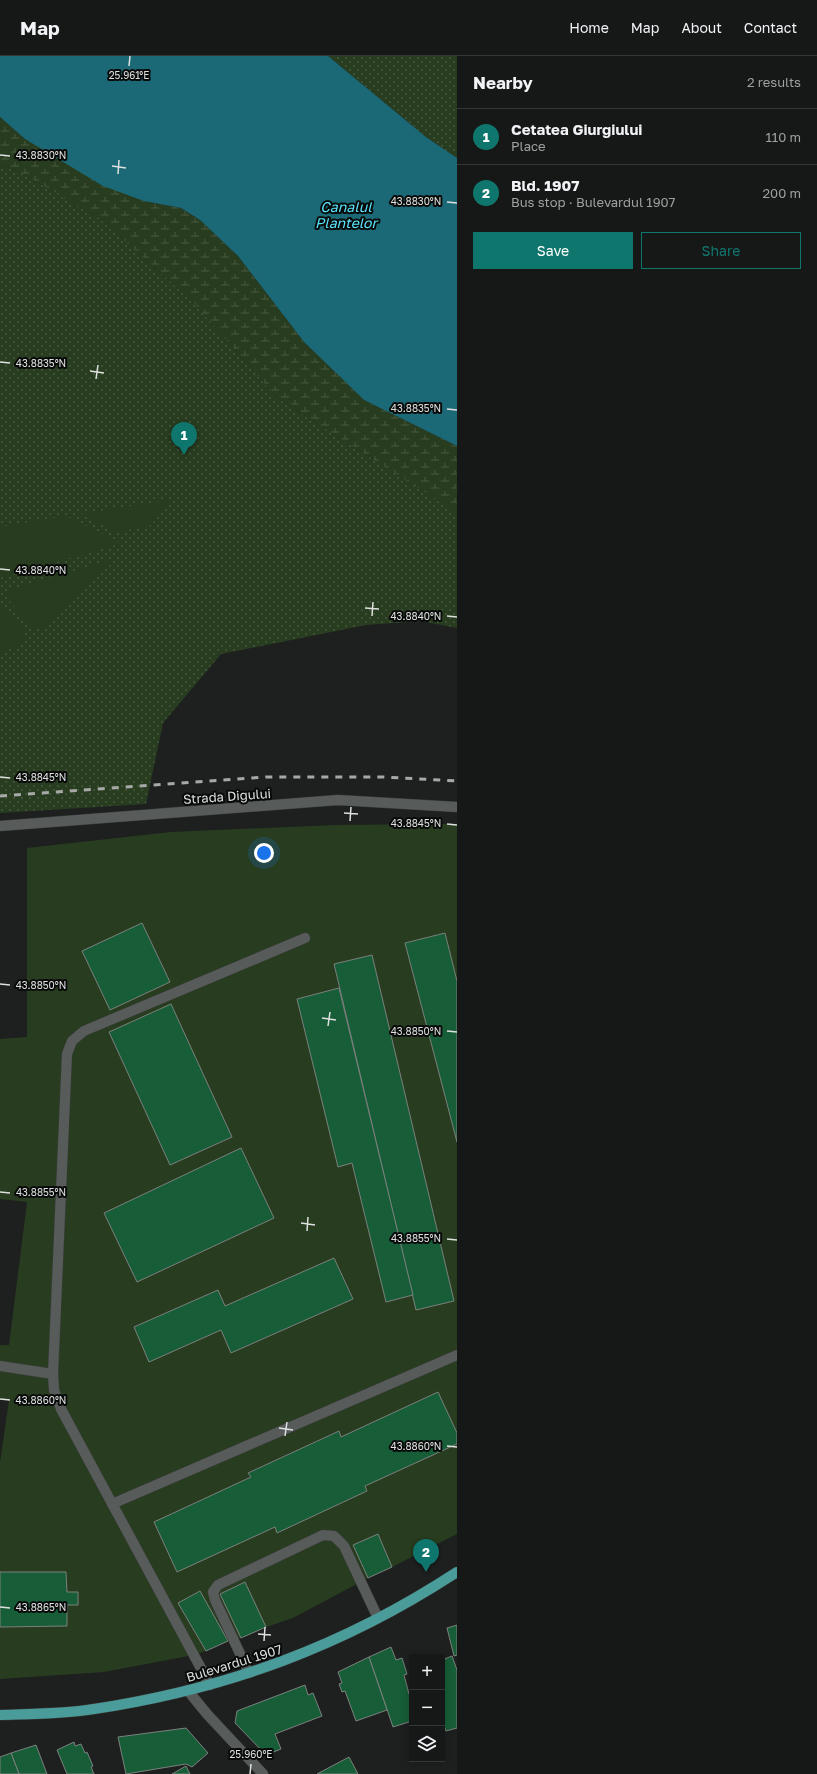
<!DOCTYPE html>
<meta charset="utf-8">
<style>
:root{--surface:#161817;--page:#232524;--text:#f1f3f6;--muted:#9ea0a1;--line:#353736;--accent:#0f766e}
body{margin:0;font-family:"Golos Text",sans-serif;background:var(--page);color:var(--text)}
.controls{position:absolute;right:12px;bottom:12px;display:grid;overflow:hidden;border-radius:0px;box-shadow:0 2px 10px #0003}
.controls button{width:36px;height:36px;display:grid;place-items:center;padding:0;border:0;border-bottom:1px solid var(--line);background:var(--surface);color:var(--text);font:20px sans-serif}
.you{position:absolute;left:264px;top:797px;width:14px;height:14px;margin:-10px;border:3px solid #fff;border-radius:50%;background:#1a73e8;box-shadow:0 0 0 6px #1a73e833}
.badge{display:grid;place-items:center;width:26px;height:26px;border-radius:50%;background:var(--accent);color:#fff;font-size:13px;font-weight:700}
.pin{position:absolute;translate:-50% -33px;filter:drop-shadow(0 1px 2px #0008)}
.pin::after{content:'';position:absolute;top:21px;width:14px;height:12px;background:inherit;clip-path:polygon(0 0,100% 0,50% 100%)}
.list{margin:0;padding:0;list-style:none}
h2{display:flex;justify-content:space-between;align-items:center;height:52px;margin:0;padding:0 16px;font-size:17px}
h2 small{font-size:13px;font-weight:400;color:var(--muted)}
.list li{display:grid;grid-template-columns:26px 1fr auto;gap:12px;align-items:center;box-sizing:border-box;height:56px;padding:0 16px;border-top:1px solid var(--line)}
.list b{display:block;font-size:15px;white-space:nowrap}
.list p{margin:0;font-size:13px;white-space:nowrap;color:var(--muted)}
.list em{font-size:13px;font-style:normal;color:var(--muted)}
.actions{display:flex;gap:8px;padding:12px 16px}
.actions a{flex:1;padding:9px 0;border:1px solid var(--accent);border-radius:0px;text-align:center;font-size:14px;color:var(--accent)}
.actions .main{background:var(--accent);color:#fff}
.icon{flex:none;width:22px;height:22px;fill:none;stroke:currentColor;stroke-width:2;stroke-linecap:round;stroke-linejoin:round}
.map{position:relative;flex:none;width:457px;height:1718px;overflow:hidden}
header{display:flex;align-items:center;gap:24px;box-sizing:border-box;height:56px;padding:0 20px;background:var(--surface);border-bottom:1px solid var(--line)}
header strong{font-size:19px}
nav{display:flex;gap:22px;margin-inline-start:auto;font-size:14px}
main{display:flex}
aside{flex:1;background:var(--surface)}
.map>svg:first-child{display:block}
</style>
<header>
<strong>Map</strong>
<nav><a>Home</a><a>Map</a><a>About</a><a>Contact</a></nav>
</header>
<main>
<div class="map">
<svg width="457" height="1718" viewBox="0 0 457 1718">
<defs>
<pattern id="grass-dots" width="8" height="8" patternUnits="userSpaceOnUse"><rect width="8" height="8" fill="#283d1f"/><path d="M2 2h.1M6 6h.1" fill="none" stroke="#47593f" stroke-width="1.8" stroke-linecap="round"/></pattern>
<pattern id="wetland-marsh" width="20" height="14" patternUnits="userSpaceOnUse"><rect width="20" height="14" fill="#283d1f"/><path d="M1 5h8M5 5V1M11 12h8M15 12V8" fill="none" stroke="#47593f"/></pattern>
</defs>
<rect width="100%" height="100%" fill="#1d201f"/>
<!-- grass -->
<g fill="url(#grass-dots)">
<polygon points="328,0 457,0 457,102 426,81"/>
<polygon points="0,109 16,114 99,162 192,245 277,342 457,457 457,572 421,565 366,569 221,598 163,667 146,748 0,757"/>
</g>
<!-- wetland -->
<polygon fill="url(#wetland-marsh)" points="0,61 25,83 144,145 181,152 200,164 238,200 304,286 364,344 457,390 457,457 277,342 192,245 99,162 16,114 0,109"/>
<!-- garden -->
<g fill="#283d1f" fill-rule="evenodd">
<path d="M175,443L147,473C136,470 130,472 122,479L80,458Z"/>
<polygon points="66,460 119,486 119,488 0,522 0,471"/>
<polygon points="117,502 46,573 40,570 32,572 2,536"/>
<polygon points="0,545 25,577 21,587 0,599"/>
<path d="M445,768L457,769V925L445,877L405,887L457,1086V1377L438,1336L341,1381L338,1375L249,1416L251,1421L154,1466L177,1515L275,1471L278,1477L367,1435L365,1430L457,1388V1478L392,1511L378,1478L353,1489L368,1522L293,1562L266,1571L245,1526L220,1538L241,1582L228,1585L199,1535L178,1547L206,1595L194,1599L104,1616L0,1623V1571L66,1570L67,1549H78V1536H67L66,1516H0V1407L9,1344L0,1343V1289H9L27,1146L0,1143V983L27,981V792L171,776L335,769ZM142,867L170,926L110,954L83,895ZM372,899L454,1245L417,1254L413,1239L386,1246L352,1107L338,1110L297,943L339,932L334,908ZM171,948L232,1081L170,1109L109,976ZM241,1092L274,1162L137,1226L104,1157ZM334,1202L353,1243L232,1297L221,1274L149,1306L134,1271L218,1234L225,1250Z"/>
</g>
<!-- water -->
<polygon fill="#1b6976" points="0,0 328,0 426,81 457,102 457,390 364,344 304,286 238,200 200,164 181,152 144,145 103,130 25,83 0,61"/>
<!-- building -->
<g fill="#175e38" stroke="#7d807e">
<polygon points="142,867 170,926 110,954 82,895"/>
<polygon points="445,877 457,925 457,1086 405,887"/>
<polygon points="372,899 454,1245 416,1254 334,908"/>
<polygon points="339,932 413,1239 386,1246 352,1107 338,1111 297,943"/>
<polygon points="171,948 232,1081 170,1109 109,976"/>
<polygon points="241,1092 274,1162 137,1226 104,1157"/>
<polygon points="334,1202 353,1243 231,1297 221,1274 149,1306 134,1271 218,1234 225,1250"/>
<polygon points="438,1336 457,1377 457,1388 365,1430 367,1435 277,1477 275,1471 177,1516 154,1466 251,1421 248,1417 339,1375 341,1381"/>
<polygon points="378,1478 392,1511 368,1522 353,1489"/>
<polygon points="0,1516 66,1516 67,1536 78,1536 78,1549 67,1549 67,1570 0,1571"/>
<polygon points="245,1526 266,1571 241,1582 220,1538"/>
<polygon points="200,1535 228,1585 206,1595 178,1547"/>
<polygon points="457,1569 457,1599 454,1600 447,1572"/>
<polygon points="391,1591 396,1604 402,1602 407,1618 404,1619 409,1638 412,1637 412,1665 393,1671 369,1601"/>
<polygon points="452,1600 457,1614 457,1672 446,1675 442,1663 442,1604"/>
<polygon points="369,1601 387,1654 356,1665 345,1635 342,1636 339,1628 342,1627 338,1616"/>
<polygon points="305,1629 308,1639 313,1637 322,1660 275,1678 281,1693 266,1699 235,1667 237,1655"/>
<polygon points="186,1672 208,1697 192,1711 186,1708 126,1718 118,1681"/>
<polygon points="74,1686 75,1690 81,1688 85,1697 87,1696 93,1710 91,1711 94,1718 67,1718 57,1694"/>
<polygon points="36,1689 47,1718 19,1718 11,1697"/>
<polygon points="11,1697 19,1718 0,1718 0,1701"/>
<polygon points="349,1701 358,1718 317,1718"/>
<polygon points="186,1710 190,1718 172,1718"/>
</g>
<g fill="none" stroke-linecap="round" stroke-linejoin="round">
<!-- minor casing -->
<g stroke="#3b3d3c" stroke-width="11">
<g id="minor">
<polyline points="0,770 338,744 457,751"/>
<polyline points="0,1310 53,1318"/>
<polyline points="112,1448 457,1299"/>
<polyline points="249,1617 215,1544 213,1536 218,1529 323,1479 334,1480 344,1490 378,1562"/>
<polyline points="210,1629 61,1353 54,1334 53,1318 67,998 72,985 84,975 305,882"/>
<polyline points="189,1636 207,1658 263,1718"/>
</g>
</g>
<!-- major casing -->
<g stroke="#3b3d3c" stroke-width="11">
<path id="major" d="M0,1659C31,1658 63,1658 94,1653C227,1633 344,1590 457,1516"/>
</g>
<!-- minor -->
<use href="#minor" stroke="#575b5a" stroke-width="10"/>
<!-- major -->
<use href="#major" stroke="#4a9c9a" stroke-width="10"/>
<!-- rail -->
<polyline stroke="#a7a9a8" stroke-width="3" stroke-dasharray="7 7" stroke-linecap="butt" points="0,740 266,721 384,721 457,725"/>
</g>
<!-- ticks -->
<path fill="none" stroke="#dee0df" stroke-width="1.5" d="M129,10L130,0M0,99L10,100M112,110L126,112M118,118L119,104M447,146L457,147M0,306L10,307M90,315L104,317M96,323L98,309M447,353L457,354M0,513L10,514M365,552L379,553M372,560L373,546M447,560L457,561M0,721L10,722M344,757L358,758M350,765L351,751M447,768L457,769M0,928L10,929M322,962L336,964M328,970L330,956M447,975L457,976M0,1136L10,1137M301,1167L315,1169M307,1175L308,1161M447,1183L457,1184M0,1343L10,1344M279,1372L293,1374M285,1380L287,1366M447,1390L457,1391M0,1551L10,1552M258,1578L271,1579M264,1585L265,1571M250,1718L251,1708"/>
<g text-anchor="middle" stroke-width="4" stroke-linejoin="round" paint-order="stroke">
<!-- street labels -->
<g font-size="13" fill="#dee0df" stroke="#080a09">
<text transform="translate(227 740) rotate(-4)" y="5">Strada Digului</text>
<text transform="translate(234 1607) rotate(-17)" y="5">Bulevardul 1907</text>
</g>
<!-- water labels -->
<g font-size="14" font-style="italic" fill="#5ae6fe" stroke="#080a09">
<text x="346" y="156">Canalul<tspan x="346" dy="16">Plantelor</tspan></text>
</g>
</g>
<g font-size="10" text-anchor="middle" fill="#dee0df" stroke="#080a09" stroke-width="4" stroke-linejoin="round" paint-order="stroke">
<text x="129" y="23">25.961°E</text>
<text x="41" y="103">43.8830°N</text>
<text x="416" y="149">43.8830°N</text>
<text x="41" y="311">43.8835°N</text>
<text x="416" y="356">43.8835°N</text>
<text x="41" y="518">43.8840°N</text>
<text x="416" y="564">43.8840°N</text>
<text x="41" y="725">43.8845°N</text>
<text x="416" y="771">43.8845°N</text>
<text x="41" y="933">43.8850°N</text>
<text x="416" y="979">43.8850°N</text>
<text x="41" y="1140">43.8855°N</text>
<text x="416" y="1186">43.8855°N</text>
<text x="41" y="1348">43.8860°N</text>
<text x="416" y="1394">43.8860°N</text>
<text x="41" y="1555">43.8865°N</text>
<text x="251" y="1702">25.960°E</text>
</g>
</svg>
<div class="controls">
<button>+</button>
<button>−</button>
<button><svg class="icon" aria-label="layers" viewBox="0 0 24 24"><path d="M12 4l9 5-9 5-9-5zM3 14l9 5 9-5"/></svg></button>
</div>
<div class="you"></div>
<div class="pin badge" style="left:184px;top:399px">1</div>
<div class="pin badge" style="left:426px;top:1516px">2</div>
</div>
<aside>
<h2>Nearby<small>2 results</small></h2>
<ul class="list">
<li><span class="badge">1</span><div><b>Cetatea Giurgiului</b><p>Place</p></div><em>110 m</em></li>
<li><span class="badge">2</span><div><b>Bld. 1907</b><p>Bus stop · Bulevardul 1907</p></div><em>200 m</em></li>
</ul>
<div class="actions"><a class="main">Save</a><a>Share</a></div>
</aside>
</main>
